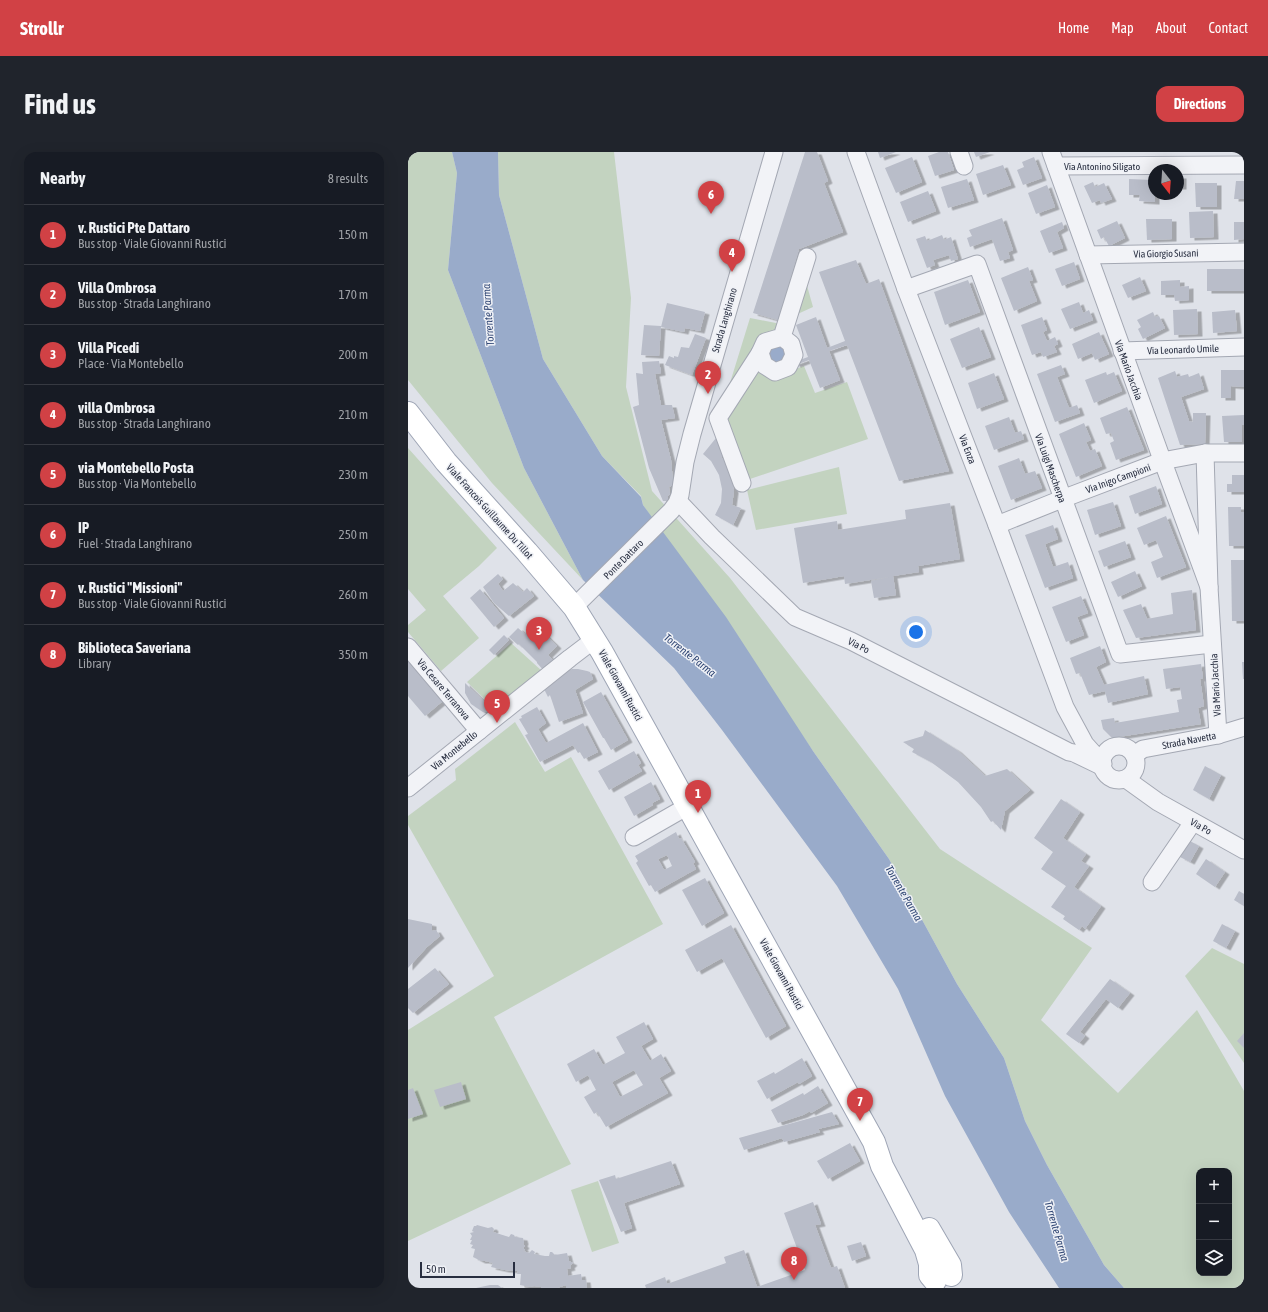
<!DOCTYPE html>
<meta charset="utf-8">
<style>
:root{--surface:#171b24;--page:#20242c;--text:#f1f3f6;--muted:#9ea1a6;--line:#363941;--accent:#d14145}
body{margin:0;font-family:"Asap Condensed",sans-serif;background:var(--page);color:var(--text)}
.controls{position:absolute;right:12px;bottom:12px;display:grid;overflow:hidden;border-radius:8px;box-shadow:0 4px 16px #0002}
.controls button{width:36px;height:36px;display:grid;place-items:center;padding:0;border:0;border-bottom:1px solid var(--line);background:var(--surface);color:var(--text);font:20px sans-serif}
.compass{position:absolute;left:740px;top:12px;width:36px;height:36px;border-radius:50%;background:var(--surface);box-shadow:0 4px 16px #0002;rotate:163deg}
.scale{position:absolute;left:12px;bottom:10px;width:95px;box-sizing:border-box;padding-left:4px;border:2px solid #282e40;border-top:0;font-size:11px;line-height:14px;white-space:nowrap;color:#282e40;-webkit-text-stroke:3px #eff1f6;paint-order:stroke}
.you{position:absolute;left:508px;top:480px;width:14px;height:14px;margin:-10px;border:3px solid #fff;border-radius:50%;background:#1a73e8;box-shadow:0 0 0 6px #1a73e833}
.badge{display:grid;place-items:center;width:26px;height:26px;border-radius:50%;background:var(--accent);color:#fff;font-size:13px;font-weight:700}
.pin{position:absolute;translate:-50% -33px;filter:drop-shadow(0 1px 2px #0008)}
.pin::after{content:'';position:absolute;top:21px;width:14px;height:12px;background:inherit;clip-path:polygon(0 0,100% 0,50% 100%)}
.list{margin:0;padding:0;list-style:none}
h2{display:flex;justify-content:space-between;align-items:center;height:52px;margin:0;padding:0 16px;font-size:17px}
h2 small{font-size:13px;font-weight:400;color:var(--muted)}
.list li{display:grid;grid-template-columns:26px 1fr auto;gap:12px;align-items:center;box-sizing:border-box;height:60px;padding:0 16px;border-top:1px solid var(--line)}
.list b{display:block;font-size:15px;white-space:nowrap}
.list p{margin:0;font-size:13px;white-space:nowrap;color:var(--muted)}
.list em{font-size:13px;font-style:normal;color:var(--muted)}
.icon{flex:none;width:22px;height:22px;fill:none;stroke:currentColor;stroke-width:2;stroke-linecap:round;stroke-linejoin:round}
.map{position:relative;flex:none;width:836px;height:1136px;overflow:hidden;border-radius:12px}
header{display:flex;align-items:center;gap:24px;box-sizing:border-box;height:56px;padding:0 20px;background:var(--accent);color:#fff}
header strong{font-size:19px}
nav{display:flex;gap:22px;margin-inline-start:auto;font-size:14px}
.intro{display:flex;align-items:center;justify-content:space-between;box-sizing:border-box;height:96px;padding:0 24px}
h1{margin:0;font-size:28px}
.button{padding:10px 18px;border-radius:12px;background:var(--accent);color:#fff;font-size:14px;font-weight:700}
main{display:flex;gap:24px;padding:0 24px}
aside{flex:1;background:var(--surface);border-radius:12px;box-shadow:0 4px 16px #0002}
.map>svg:first-child{display:block}
</style>
<header>
<strong>Strollr</strong>
<nav><a>Home</a><a>Map</a><a>About</a><a>Contact</a></nav>
</header>
<div class="intro"><h1>Find us</h1><a class="button">Directions</a></div>
<main>
<aside>
<h2>Nearby<small>8 results</small></h2>
<ul class="list">
<li><span class="badge">1</span><div><b>v. Rustici Pte Dattaro</b><p>Bus stop · Viale Giovanni Rustici</p></div><em>150 m</em></li>
<li><span class="badge">2</span><div><b>Villa Ombrosa</b><p>Bus stop · Strada Langhirano</p></div><em>170 m</em></li>
<li><span class="badge">3</span><div><b>Villa Picedi</b><p>Place · Via Montebello</p></div><em>200 m</em></li>
<li><span class="badge">4</span><div><b>villa Ombrosa</b><p>Bus stop · Strada Langhirano</p></div><em>210 m</em></li>
<li><span class="badge">5</span><div><b>via Montebello Posta</b><p>Bus stop · Via Montebello</p></div><em>230 m</em></li>
<li><span class="badge">6</span><div><b>IP</b><p>Fuel · Strada Langhirano</p></div><em>250 m</em></li>
<li><span class="badge">7</span><div><b>v. Rustici &quot;Missioni&quot;</b><p>Bus stop · Viale Giovanni Rustici</p></div><em>260 m</em></li>
<li><span class="badge">8</span><div><b>Biblioteca Saveriana</b><p>Library</p></div><em>350 m</em></li>
</ul>
</aside>
<div class="map">
<svg width="836" height="1136" viewBox="0 0 836 1136">
<defs>
<filter id="shadow"><feDropShadow dx="4.5" dy="2.5" stdDeviation="0" flood-color="#0004"/></filter>
</defs>
<rect width="100%" height="100%" fill="#dfe2e9"/>
<!-- green -->
<g fill="#c3d3c0" fill-rule="evenodd">
<polygon points="0,0 44,0 49,21 40,118 116,316 175,428 84,331 0,228"/>
<path d="M90,0H206L223,146L218,235L244,339L322,426L532,697L684,796L633,868L710,941L789,858L836,939V1136H716L696,1113L639,1013L617,969L596,906L549,832L481,707L405,599L235,353L233,344L194,304L135,207L91,43ZM791,1019H821V1121H791Z"/>
<polygon points="396,123 405,155 383,165 362,226 396,214 407,241 439,230 460,287 339,328 313,260 342,166 373,172"/>
<polygon points="0,296 89,396 71,414 35,444 71,486 33,519 0,480 0,473 18,458 0,437"/>
<polygon points="431,315 439,362 348,378 339,338"/>
<polygon points="103,491 134,519 86,556 59,530"/>
<polygon points="107,570 137,620 163,605 255,772 86,865 163,1012 0,1089 0,878 86,824 0,673 0,664 48,628 47,617"/>
<polygon points="804,796 836,812 836,911 777,824"/>
<polygon points="190,1029 211,1091 184,1100 163,1038"/>
</g>
<!-- water -->
<g fill="#99abca">
<polygon points="44,0 90,0 91,43 135,207 194,304 233,345 235,353 318,465 405,599 481,707 549,832 596,906 617,969 639,1013 696,1113 716,1136 651,1136 601,1060 537,944 490,837 429,734 314,578 266,516 175,428 116,316 40,118 49,21"/>
<polygon points="369,193 374,195 379,204 370,213 359,206 361,197"/>
</g>
<!-- building -->
<g fill="#b9bdc9" fill-rule="evenodd" filter="url(#shadow)">
<polygon points="397,0 409,0 420,29 416,31 435,80 391,97 370,168 345,161"/>
<polygon points="470,0 488,0 472,6"/>
<polygon points="531,0 540,0 546,18 527,24 520,4"/>
<polygon points="566,0 582,0 568,5"/>
<polygon points="504,5 514,30 488,41 477,16"/>
<polygon points="626,5 634,26 615,33 609,18 616,15 614,10"/>
<polygon points="595,13 603,33 575,43 568,22"/>
<rect x="770" y="24" width="4" height="11"/>
<polygon points="559,27 566,48 540,56 533,35"/>
<polygon points="721,27 744,28 744,40 747,42 747,50 731,49 732,43 721,43"/>
<polygon points="828,29 836,29 836,47 826,47"/>
<polygon points="685,30 687,35 696,31 704,47 693,51 692,48 684,51 676,34"/>
<polygon points="787,31 809,31 809,55 788,55"/>
<polygon points="639,33 647,55 628,62 620,41"/>
<polygon points="520,39 528,59 500,70 492,50"/>
<polygon points="805,59 806,85 782,86 781,60"/>
<polygon points="594,66 605,98 600,100 602,106 592,109 584,87 562,95 559,86 564,84 561,78"/>
<polygon points="738,67 764,67 764,87 739,88"/>
<polygon points="709,69 717,86 701,94 696,85 693,87 689,78"/>
<polygon points="654,70 656,76 649,80 655,96 641,101 632,79"/>
<polygon points="826,70 836,70 836,87 826,88"/>
<polygon points="534,83 536,88 543,85 550,107 543,109 541,103 525,108 527,113 519,116 508,87 517,84 519,89"/>
<polygon points="448,108 458,132 471,127 541,319 491,329 439,193 421,199 432,228 412,236 401,208 388,213 386,210 400,205 388,173 408,165 419,196 437,189 411,120"/>
<polygon points="666,110 672,127 654,134 647,117"/>
<polygon points="620,115 625,128 621,129 629,149 606,159 593,126"/>
<rect x="799" y="117" width="37" height="22"/>
<polygon points="732,125 738,139 720,146 714,133"/>
<polygon points="560,128 572,160 537,173 526,140"/>
<polygon points="772,128 772,135 781,134 781,148 767,149 766,143 753,143 753,129"/>
<polygon points="671,150 675,161 681,158 685,168 662,177 653,157"/>
<polygon points="259,151 297,160 292,179 277,176 276,180 253,175"/>
<polygon points="789,157 790,182 766,183 765,158"/>
<polygon points="827,158 829,179 805,181 804,160"/>
<polygon points="745,160 747,165 751,164 757,176 735,187 730,177 733,175 729,168"/>
<polygon points="634,165 639,178 635,180 639,189 647,185 650,192 646,194 649,200 635,205 633,200 624,203 613,173"/>
<polygon points="236,173 253,174 251,204 233,203"/>
<polygon points="571,175 583,205 554,216 542,187"/>
<polygon points="691,180 701,202 687,208 684,201 670,207 664,192"/>
<polygon points="287,182 298,186 284,223 257,213 261,204 266,206 266,204 270,205 273,195 281,196"/>
<polygon points="251,209 253,221 247,222 253,253 264,253 267,266 253,268 263,308 265,329 265,333 261,335 262,342 260,344 260,349 255,349 241,316 225,255 231,253 228,221 235,222 234,210"/>
<polygon points="653,213 657,222 649,225 661,256 669,253 672,261 647,270 629,222"/>
<polygon points="813,218 836,218 836,235 823,234 823,246 813,246"/>
<polygon points="767,219 769,225 780,222 781,225 791,221 796,237 773,245 781,269 785,270 785,261 798,261 797,292 772,293 750,226"/>
<polygon points="698,220 699,223 706,220 714,239 686,251 677,228"/>
<polygon points="586,221 596,247 569,257 560,231"/>
<polygon points="719,255 736,298 708,308 702,291 706,289 703,281 698,282 692,266"/>
<polygon points="836,263 836,273 834,273 834,290 816,290 814,264"/>
<polygon points="601,265 607,281 613,279 616,287 586,298 577,274"/>
<polygon points="676,271 683,288 678,290 682,299 687,297 694,314 668,325 651,282"/>
<polygon points="308,286 322,300 313,305 320,312 324,326 326,339 324,353 333,356 325,373 307,363 313,351 314,337 311,323 303,309 295,302"/>
<polygon points="611,306 617,322 627,319 634,336 603,348 590,314"/>
<polygon points="824,323 836,323 836,340 819,340 819,332 824,332"/>
<polygon points="748,334 754,352 727,362 721,344"/>
<polygon points="705,350 713,374 687,383 679,358"/>
<polygon points="542,351 552,407 510,414 511,420 485,424 488,443 466,446 463,429 481,425 437,432 436,424 395,431 386,376 429,369 430,378 498,367 497,358"/>
<polygon points="820,355 833,355 833,360 836,360 836,394 821,394"/>
<polygon points="758,364 778,415 749,426 743,410 755,405 748,388 736,393 729,376"/>
<polygon points="645,373 650,387 637,392 645,415 660,410 665,426 637,436 617,383"/>
<polygon points="717,389 723,405 696,415 690,399"/>
<polygon points="823,408 836,408 836,469 824,469"/>
<polygon points="727,419 734,434 710,445 703,430"/>
<polygon points="90,422 95,427 90,432 95,439 105,431 115,440 119,436 126,444 101,464 86,451 75,435"/>
<polygon points="72,437 96,466 86,475 62,446"/>
<polygon points="784,438 788,478 728,486 715,458 733,452 739,467 765,462 763,441"/>
<polygon points="673,444 680,461 669,465 676,483 658,490 644,455"/>
<polygon points="126,472 149,494 140,503 147,510 137,520 129,511 129,510 111,492 110,493 101,485 110,476 117,482"/>
<polygon points="96,483 101,488 86,503 81,498"/>
<polygon points="692,494 698,510 688,515 696,533 736,524 740,542 700,551 697,539 681,543 672,521 668,522 662,506"/>
<polygon points="0,506 36,548 17,564 0,544"/>
<polygon points="834,510 836,510 836,527 835,527"/>
<polygon points="793,512 795,526 792,527 796,554 790,556 793,572 704,586 695,577 693,568 706,566 707,571 771,560 769,548 774,547 772,535 758,537 755,517"/>
<polygon points="164,517 170,517 179,519 182,520 185,527 167,538 175,561 151,570 142,543 140,545 136,537 159,519"/>
<polygon points="57,531 86,559 75,560 63,552 57,541"/>
<polygon points="193,540 220,588 203,598 196,586 195,586 175,550"/>
<polygon points="129,555 138,571 130,577 138,591 175,571 190,600 176,607 172,600 170,601 165,593 132,610 117,583 120,582 111,567 114,566 113,564"/>
<polygon points="517,578 549,598 577,624 599,617 622,638 597,659 593,678 585,669 583,670 573,655 550,630 523,610 504,600 506,597 495,590 515,584"/>
<polygon points="226,599 233,611 230,613 234,619 201,638 190,619"/>
<polygon points="797,614 813,623 801,647 785,638"/>
<polygon points="243,630 252,647 244,651 245,653 226,664 216,645"/>
<polygon points="653,647 672,660 655,686 678,702 673,709 681,714 666,735 693,754 677,777 674,774 671,778 655,767 657,764 643,755 658,734 633,717 645,700 626,686"/>
<path d="M268,680L271,687L273,686L287,710L285,711L288,717L247,740L243,733L241,734L228,711L230,709L227,704ZM259,703L264,714L256,718L250,707Z"/>
<polygon points="782,689 791,694 782,710 772,705"/>
<polygon points="798,707 817,720 807,735 788,722"/>
<polygon points="297,726 316,761 294,774 274,738"/>
<polygon points="831,739 836,742 836,754 826,748"/>
<polygon points="0,767 24,772 24,779 28,778 32,784 19,795 0,816"/>
<polygon points="814,772 827,779 818,796 805,789"/>
<polygon points="323,773 378,874 358,886 314,806 289,820 277,798"/>
<polygon points="27,816 41,832 5,861 0,856 0,837"/>
<polygon points="702,827 722,841 710,856 698,847 672,880 677,884 671,891 658,882"/>
<path d="M236,870L245,887L233,894L242,909L253,902L263,919L251,926L260,941L198,975L189,960L186,962L176,945L188,938L180,923L168,930L159,912L186,897L195,913L217,901L208,885ZM226,918L235,933L212,945L204,930Z"/>
<polygon points="836,881 836,896 829,889"/>
<polygon points="394,906 404,924 391,932 390,930 359,947 349,929 366,920 367,922"/>
<polygon points="53,930 58,947 32,955 26,938"/>
<polygon points="410,934 420,951 403,961 402,959 395,963 370,971 363,958 395,941 396,943"/>
<polygon points="5,936 15,962 0,967 0,938"/>
<polygon points="424,960 431,972 410,977 412,980 376,990 374,986 336,998 331,986"/>
<polygon points="442,991 452,1009 420,1027 409,1009"/>
<polygon points="263,1009 272,1032 216,1051 224,1076 213,1080 191,1028 207,1023 208,1027"/>
<polygon points="405,1050 413,1072 407,1073 423,1116 429,1114 437,1136 238,1136 237,1133 257,1125 259,1132 318,1111 316,1105 336,1098 349,1135 397,1118 376,1061"/>
<polygon points="69,1073 80,1076 84,1075 86,1077 85,1080 101,1085 103,1082 106,1083 107,1085 115,1086 116,1090 115,1092 117,1094 115,1096 117,1098 115,1099 121,1101 124,1098 127,1100 126,1102 137,1104 141,1104 142,1100 144,1100 147,1103 159,1101 161,1109 165,1111 162,1114 163,1116 159,1117 160,1124 173,1122 174,1128 178,1128 179,1136 158,1136 158,1133 149,1136 133,1136 133,1135 126,1134 122,1135 112,1133 113,1122 109,1122 110,1119 97,1118 83,1115 85,1111 77,1109 73,1109 65,1105 67,1097 63,1096 65,1093 62,1092 64,1088 62,1088 64,1084 62,1081 66,1080 64,1079 66,1074 68,1074"/>
<polygon points="453,1090 458,1104 444,1109 439,1094"/>
<polygon points="82,1133 90,1133 94,1136 68,1136"/>
</g>
<g fill="none" stroke-linecap="round" stroke-linejoin="round">
<!-- minor casing -->
<g stroke="#a4a8b3" stroke-width="19">
<g id="minor">
<polyline points="448,0 498,137 589,373 657,555 677,592 695,612"/>
<polyline points="551,0 556,14"/>
<polyline points="643,0 752,302 801,435"/>
<polyline points="648,14 836,13"/>
<polyline points="680,103 836,100"/>
<polyline points="498,137 569,112 712,502 804,492"/>
<polyline points="374,185 357,190 352,201 356,213 367,220 380,215 386,203 383,192 374,185 399,105"/>
<polyline points="714,199 836,195"/>
<polyline points="797,301 801,435 810,583"/>
<polyline points="334,331 310,266 352,201"/>
<polyline points="270,349 304,385 387,465 443,489 661,600 666,601 691,613"/>
<polyline points="589,373 654,347 754,309 797,301 836,301"/>
<polyline points="166,455 263,359 269,351 272,343 277,310 284,282 366,0"/>
<polyline points="0,495 71,579"/>
<circle cx="711" cy="611" r="17"/>
<polyline points="726,603 735,597 810,583 836,575"/>
<polyline points="718,627 750,650 836,698"/>
<polyline points="0,636 162,506 187,487"/>
<polyline points="226,685 280,654"/>
<polyline points="744,730 785,670"/>
</g>
</g>
<!-- major casing -->
<g stroke="#9ea5b5" stroke-width="24">
<g id="major">
<polyline points="0,261 38,310 119,400 166,455 194,500 466,990 474,1014 518,1098 522,1112 522,1123 527,1129"/>
<polyline points="521,1077 542,1113 543,1123"/>
</g>
</g>
<!-- minor -->
<use href="#minor" stroke="#f2f3f7" stroke-width="17"/>
<!-- major -->
<use href="#major" stroke="#fff" stroke-width="22"/>
</g>
<g text-anchor="middle" stroke-width="3" stroke-linejoin="round" paint-order="stroke">
<!-- street labels -->
<g font-size="10" fill="#282e40" stroke="#eff1f6">
<text x="694" y="18">Via Antonino Siligato</text>
<text transform="translate(758 101) rotate(-1)" y="4">Via Giorgio Susani</text>
<text transform="translate(316 168) rotate(-74)" y="4">Strada Langhirano</text>
<text transform="translate(775 197) rotate(-2)" y="4">Via Leonardo Umile</text>
<text transform="translate(721 218) rotate(70)" y="4">Via Mario Jacchia</text>
<text transform="translate(560 297) rotate(69)" y="4">Via Enza</text>
<text transform="translate(643 316) rotate(70)" y="4">Via Luigi Mascherpa</text>
<text transform="translate(710 326) rotate(-20)" y="4">Via Inigo Campioni</text>
<text transform="translate(82 359) rotate(48)" y="4">Viale Francois Guillaume Du Tillot</text>
<text transform="translate(215 407) rotate(-45)" y="4">Ponte Dattaro</text>
<text transform="translate(451 493) rotate(27)" y="4">Via Po</text>
<text transform="translate(213 533) rotate(61)" y="4">Viale Giovanni Rustici</text>
<text transform="translate(807 533) rotate(-93)" y="4">Via Mario Jacchia</text>
<text transform="translate(36 537) rotate(50)" y="4">Via Cesare Terranova</text>
<text transform="translate(781 588) rotate(-11)" y="4">Strada Navetta</text>
<text transform="translate(46 598) rotate(-39)" y="4">Via Montebello</text>
<text transform="translate(793 674) rotate(29)" y="4">Via Po</text>
<text transform="translate(374 822) rotate(61)" y="4">Viale Giovanni Rustici</text>
</g>
<!-- water labels -->
<g font-size="11" font-style="italic" fill="#314775" stroke="#eff1f6">
<text transform="translate(80 163) rotate(-94)" y="4">Torrente Parma</text>
<text transform="translate(282 503) rotate(38)" y="4">Torrente Parma</text>
<text transform="translate(496 741) rotate(60)" y="4">Torrente Parma</text>
<text transform="translate(649 1079) rotate(74)" y="4">Torrente Parma</text>
</g>
</g>
</svg>
<div class="controls">
<button>+</button>
<button>−</button>
<button><svg class="icon" aria-label="layers" viewBox="0 0 24 24"><path d="M12 4l9 5-9 5-9-5zM3 14l9 5 9-5"/></svg></button>
</div>
<svg class="compass" viewBox="-18 -18 36 36"><path d="M0-13l5 13h-10z" fill="#e53935"/><path d="M0 13l5-13h-10z" fill="#9ea1a6"/></svg>
<div class="scale">50 m</div>
<div class="you"></div>
<div class="pin badge" style="left:290px;top:661px">1</div>
<div class="pin badge" style="left:300px;top:242px">2</div>
<div class="pin badge" style="left:131px;top:498px">3</div>
<div class="pin badge" style="left:324px;top:120px">4</div>
<div class="pin badge" style="left:89px;top:571px">5</div>
<div class="pin badge" style="left:303px;top:62px">6</div>
<div class="pin badge" style="left:452px;top:969px">7</div>
<div class="pin badge" style="left:386px;top:1128px">8</div>
</div>
</main>
